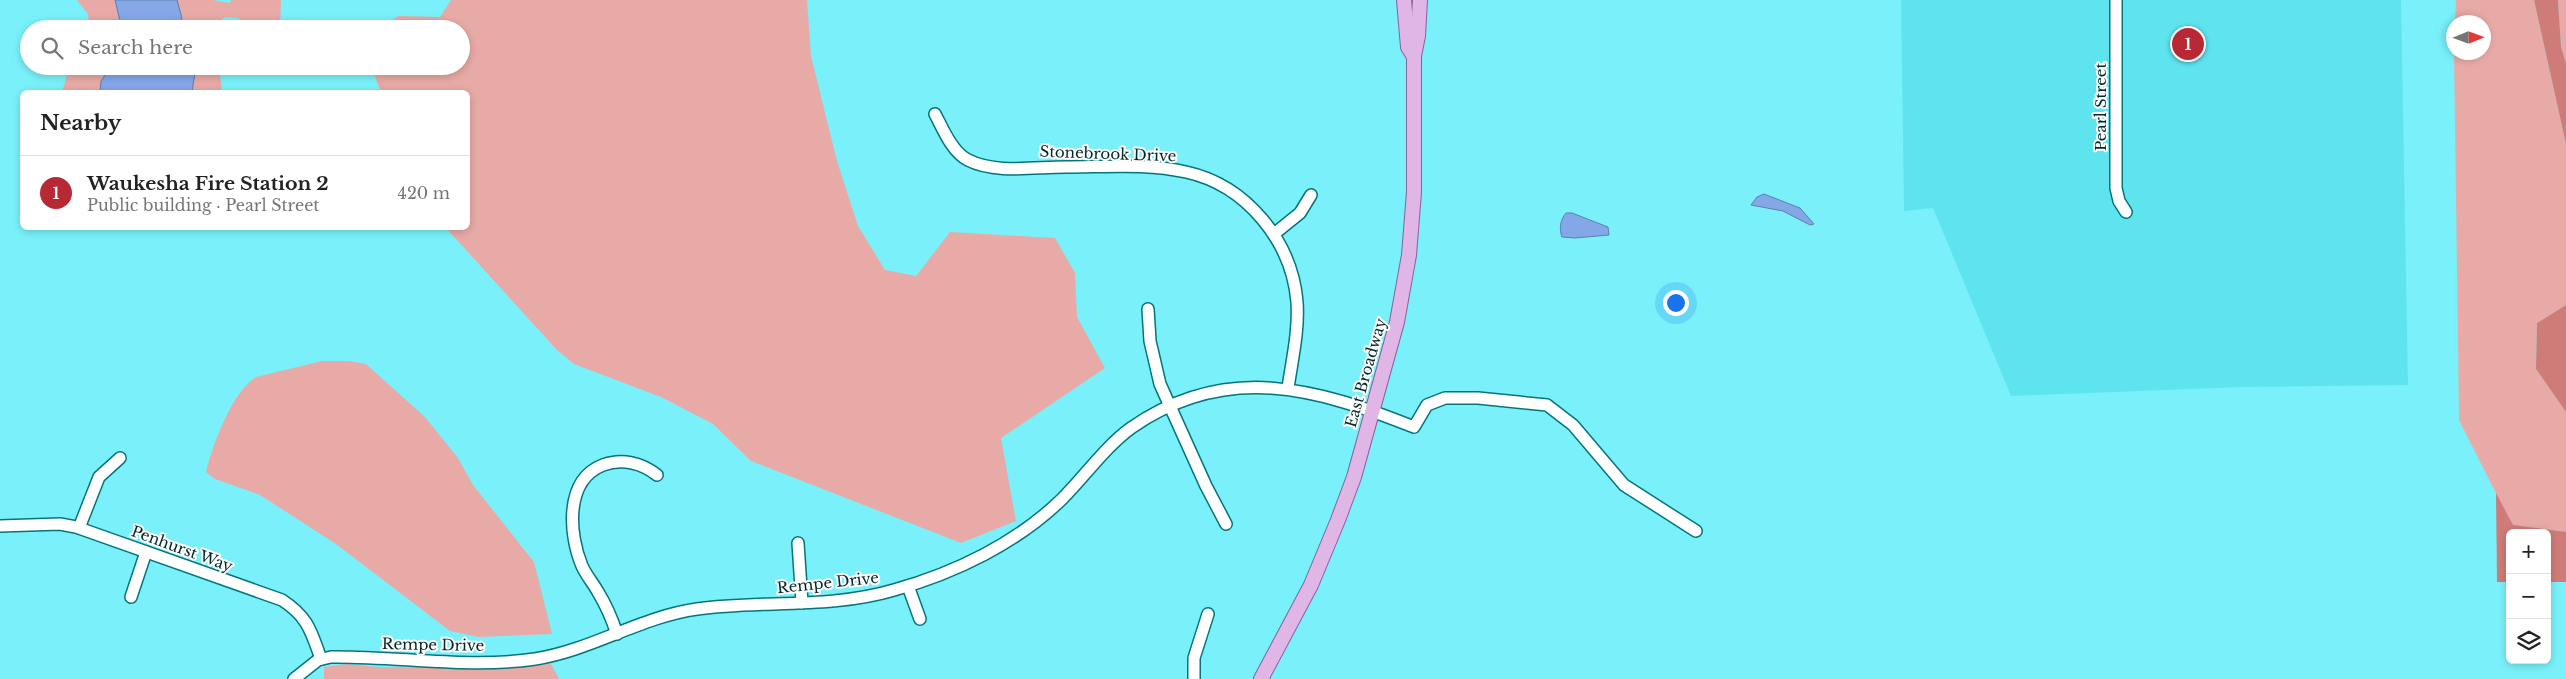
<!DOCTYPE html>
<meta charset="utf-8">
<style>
:root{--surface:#fff;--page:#f6f6f6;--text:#222;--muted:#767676;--line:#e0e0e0;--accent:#b92935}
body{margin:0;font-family:"Libre Baskerville",serif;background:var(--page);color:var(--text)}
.controls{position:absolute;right:15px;bottom:15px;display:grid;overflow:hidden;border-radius:8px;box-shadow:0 2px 8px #0003}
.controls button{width:45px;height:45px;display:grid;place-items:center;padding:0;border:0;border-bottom:1px solid var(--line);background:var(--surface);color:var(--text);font:25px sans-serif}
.compass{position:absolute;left:2446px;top:15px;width:45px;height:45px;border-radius:50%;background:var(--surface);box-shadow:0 2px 8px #0003;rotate:89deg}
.you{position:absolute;left:1675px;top:302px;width:18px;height:18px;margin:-12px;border:4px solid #fff;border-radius:50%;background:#1a73e8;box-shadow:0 0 0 8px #1a73e833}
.badge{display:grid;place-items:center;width:32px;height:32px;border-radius:50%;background:var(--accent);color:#fff;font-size:16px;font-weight:700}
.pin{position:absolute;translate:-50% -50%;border:2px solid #fff;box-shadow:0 1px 5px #0006}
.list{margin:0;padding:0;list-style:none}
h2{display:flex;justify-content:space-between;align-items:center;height:65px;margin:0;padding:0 20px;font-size:21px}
h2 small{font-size:16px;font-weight:400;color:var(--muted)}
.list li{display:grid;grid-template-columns:32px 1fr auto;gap:15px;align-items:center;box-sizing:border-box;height:75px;padding:0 20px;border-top:1px solid var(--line)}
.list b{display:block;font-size:19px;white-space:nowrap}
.list p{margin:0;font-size:16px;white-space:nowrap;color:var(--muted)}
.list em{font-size:16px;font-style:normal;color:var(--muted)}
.icon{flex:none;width:28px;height:28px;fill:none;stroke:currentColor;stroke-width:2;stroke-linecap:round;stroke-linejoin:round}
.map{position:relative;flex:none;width:2566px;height:679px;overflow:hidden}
.search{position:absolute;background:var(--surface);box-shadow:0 2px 8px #0003;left:20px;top:20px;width:450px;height:55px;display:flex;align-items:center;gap:12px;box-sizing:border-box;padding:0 18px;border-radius:28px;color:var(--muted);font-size:19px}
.panel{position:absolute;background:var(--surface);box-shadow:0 2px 8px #0003;left:20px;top:90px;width:450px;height:140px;border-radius:8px}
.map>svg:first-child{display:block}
</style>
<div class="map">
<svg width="2566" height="679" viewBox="0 0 2566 679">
<rect width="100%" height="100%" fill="#7af1fa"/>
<!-- built -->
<polygon fill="#5ee4ef" points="1901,0 2401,0 2408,385 2243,387 2011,396 1933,208 1904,211"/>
<!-- green -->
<g fill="#e8aaa6">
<polygon points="77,0 213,0 230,3 231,0 281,0 280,29 255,29 238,18 225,17 215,25 215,29 90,29 88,14"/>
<polygon points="451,0 807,0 811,56 837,161 858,226 885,270 916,276 950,232 1055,238 1075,273 1077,317 1105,368 1001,438 1016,521 961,543 751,461 713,424 661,397 574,364 557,350 446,228 468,228 468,92 381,92 371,66 461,66 461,29 381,29 398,16 440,17"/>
<polygon points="2456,0 2534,0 2566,144 2566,305 2537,323 2536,369 2566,412 2566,532 2512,525 2459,420 2454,53 2484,52 2484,22 2455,22"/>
<polygon points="2558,0 2566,0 2566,63 2561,47"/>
<polygon points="70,66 219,66 222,92 62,92"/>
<path d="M322,361H349L366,364L425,417L458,458L473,485L534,562L552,634L479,637L450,631L336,544L260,495L215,479L206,472C212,446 233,390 256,377Z"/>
<polygon points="347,664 378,667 456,668 551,664 559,679 324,679 324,667"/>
</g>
<!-- forest -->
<g fill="#cf7c79">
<polygon points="2534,0 2558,0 2561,47 2566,63 2566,144"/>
<polygon points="2566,305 2566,412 2536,369 2537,323"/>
<polygon points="2496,493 2513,525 2566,532 2566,582 2547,582 2547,533 2510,533 2510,582 2497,582"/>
</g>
<!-- water -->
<g fill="#84a7e8" stroke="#5c80af">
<polygon points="115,0 177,0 182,18 176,29 117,29 120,21"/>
<polygon points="111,66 191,66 195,73 192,92 100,92 101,81"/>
<polygon points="1764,194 1800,208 1814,224 1810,225 1783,211 1751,205 1757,197"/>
<path d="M1566,213H1572L1608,227L1609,235L1575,238L1562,237C1559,229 1560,220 1566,213Z"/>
</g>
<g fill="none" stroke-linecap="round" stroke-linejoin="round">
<!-- minor casing -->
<g stroke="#05757d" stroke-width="14">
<g id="minor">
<polyline points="2116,0 2116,188 2119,201 2126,212"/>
<path d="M935,114C943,129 952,152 968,160C995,174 1035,167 1065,167C1105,167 1147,163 1186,172C1246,185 1292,241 1297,302C1299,331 1292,360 1288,388"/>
<polyline points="1274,234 1300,213 1311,195"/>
<polyline points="1148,309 1150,341 1160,384 1206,486 1226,524"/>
<path d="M0,526L60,524L76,527L282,600C308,617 311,631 321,659"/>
<polyline points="79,528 99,477 120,458"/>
<polyline points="798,543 802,603"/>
<polyline points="908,586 920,619"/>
<polyline points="131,597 146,552"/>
<path d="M617,634C612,619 606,605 598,592C593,583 586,575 582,566C569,535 564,480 603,465C622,458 642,463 657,475"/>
<path d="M294,679L318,660L331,657C398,656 468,669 535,659C592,650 640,617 697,609C762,600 830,609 894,590C955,573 1017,543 1062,499C1085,476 1105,447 1131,428C1226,362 1316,388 1414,427L1427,405L1445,398H1478L1547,405L1573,425L1624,485L1696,531"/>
<polyline points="1194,679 1194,658 1208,614"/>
</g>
</g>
<!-- major casing -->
<g stroke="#856499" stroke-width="16">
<g id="major">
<polyline points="1404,0 1408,47 1413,55"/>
<polyline points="1261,679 1311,585 1338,520 1354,477 1397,322 1409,255 1414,192 1414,56 1418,36 1420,0"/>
</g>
</g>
<!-- minor -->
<use href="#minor" stroke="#fff" stroke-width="11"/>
<!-- major -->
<use href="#major" stroke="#e0b6e6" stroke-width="14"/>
</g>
<g text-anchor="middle" stroke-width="4" stroke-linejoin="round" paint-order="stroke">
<!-- street labels -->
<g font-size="15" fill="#002629" stroke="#fcfcfc">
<text transform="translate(2101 107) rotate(-90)" y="5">Pearl Street</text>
<text transform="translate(1108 154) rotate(2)" y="5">Stonebrook Drive</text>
<text transform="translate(1366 373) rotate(-74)" y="5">East Broadway</text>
<text transform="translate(182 549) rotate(20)" y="5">Penhurst Way</text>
<text transform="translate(828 583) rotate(-6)" y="5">Rempe Drive</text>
<text transform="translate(433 645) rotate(1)" y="5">Rempe Drive</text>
</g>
</g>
</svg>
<div class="controls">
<button>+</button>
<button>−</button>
<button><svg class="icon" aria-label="layers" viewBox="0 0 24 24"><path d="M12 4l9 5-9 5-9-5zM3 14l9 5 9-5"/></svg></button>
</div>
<svg class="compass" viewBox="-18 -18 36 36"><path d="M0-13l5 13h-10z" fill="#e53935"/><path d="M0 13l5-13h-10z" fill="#767676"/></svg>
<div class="you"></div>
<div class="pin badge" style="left:2188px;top:44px">1</div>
<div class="search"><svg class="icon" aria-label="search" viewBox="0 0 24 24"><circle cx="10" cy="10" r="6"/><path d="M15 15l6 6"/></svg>Search here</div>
<section class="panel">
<h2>Nearby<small></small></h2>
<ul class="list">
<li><span class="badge">1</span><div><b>Waukesha Fire Station 2</b><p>Public building · Pearl Street</p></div><em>420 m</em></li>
</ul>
</section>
</div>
